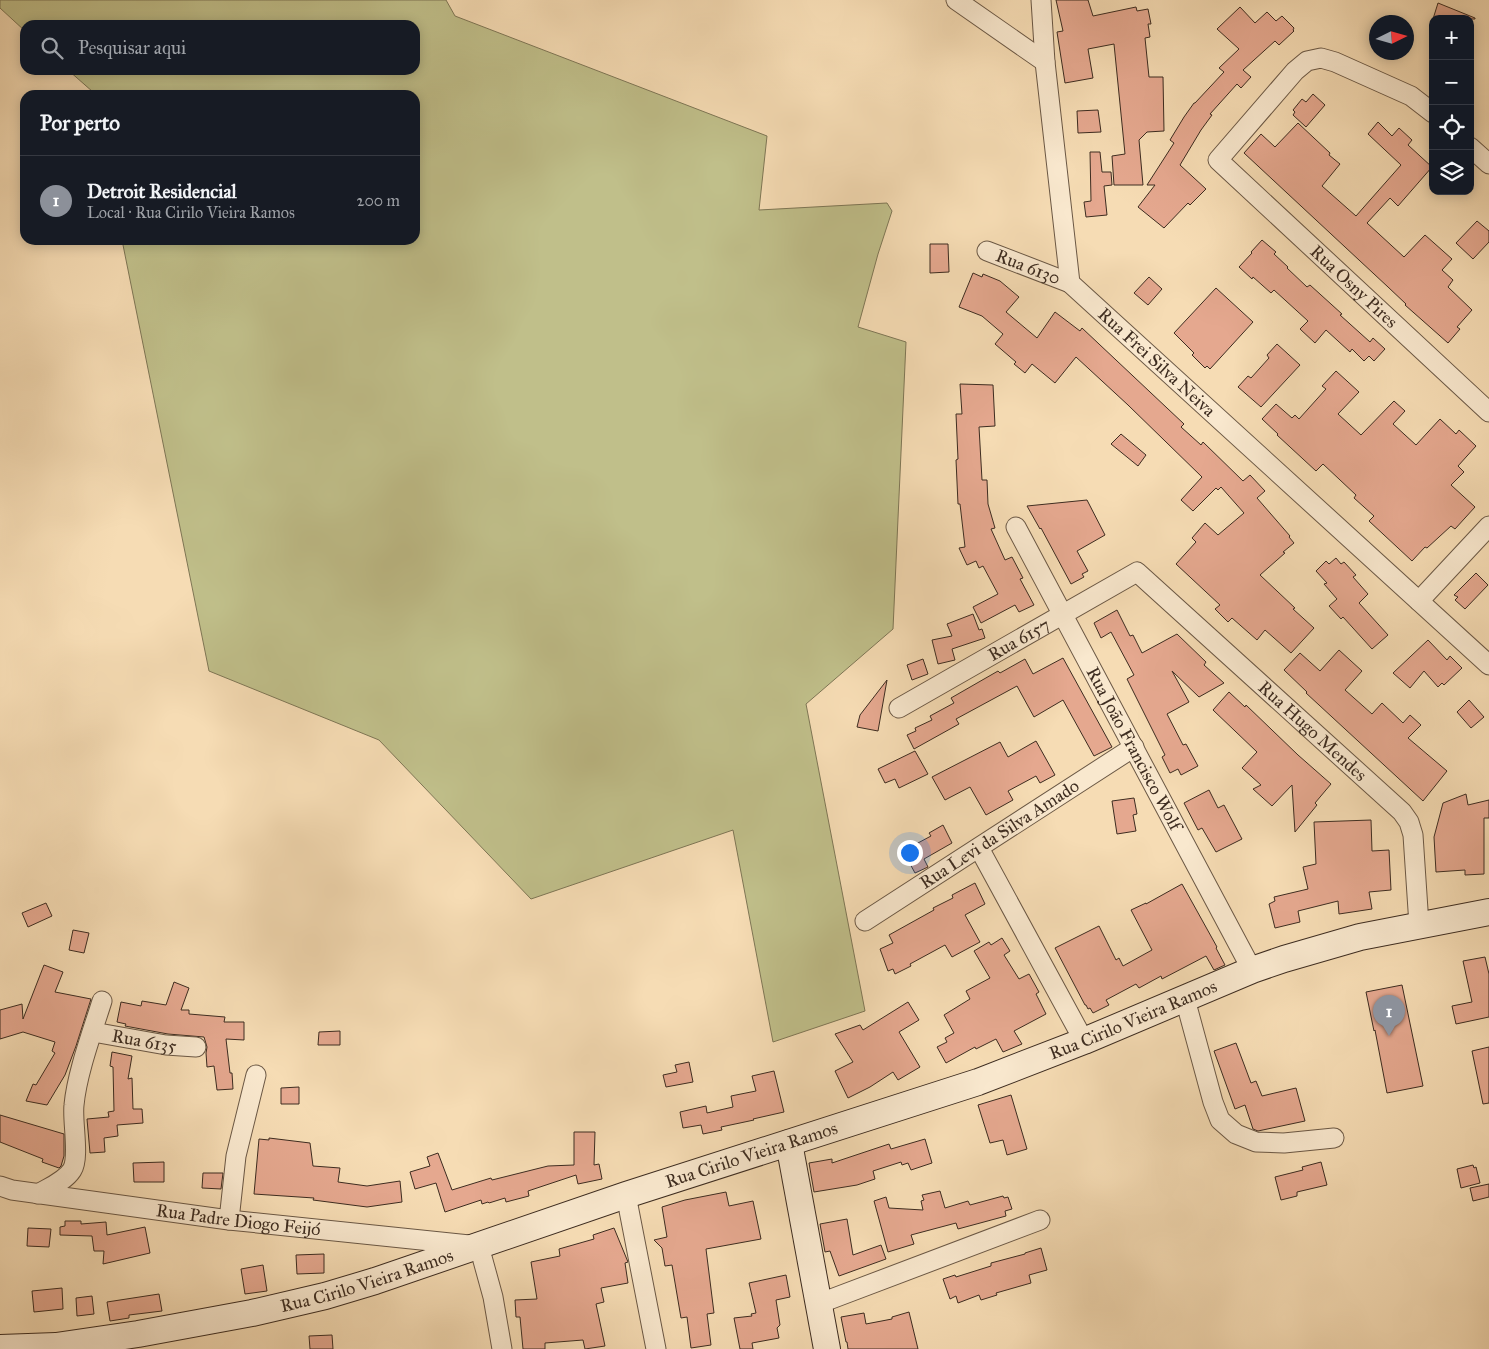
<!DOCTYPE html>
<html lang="pt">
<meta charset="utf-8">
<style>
:root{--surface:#171b24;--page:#242831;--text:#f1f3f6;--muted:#9ea1a6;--line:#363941;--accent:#8c9099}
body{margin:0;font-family:"IM FELL Great Primer",serif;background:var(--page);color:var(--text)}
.controls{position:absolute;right:15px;top:15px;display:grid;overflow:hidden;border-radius:10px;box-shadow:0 2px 12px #0003}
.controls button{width:45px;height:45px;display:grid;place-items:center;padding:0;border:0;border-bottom:1px solid var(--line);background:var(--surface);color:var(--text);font:25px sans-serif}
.compass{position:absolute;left:1369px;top:15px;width:45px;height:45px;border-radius:50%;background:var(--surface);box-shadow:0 2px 12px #0003;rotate:85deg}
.you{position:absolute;left:909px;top:852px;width:18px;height:18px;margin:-12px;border:4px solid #fff;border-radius:50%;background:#1a73e8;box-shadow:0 0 0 8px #1a73e833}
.badge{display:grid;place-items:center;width:32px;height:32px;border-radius:50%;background:var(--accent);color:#fff;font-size:16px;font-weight:700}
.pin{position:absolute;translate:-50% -41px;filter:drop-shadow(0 1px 2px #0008)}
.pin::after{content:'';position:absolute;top:26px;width:18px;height:15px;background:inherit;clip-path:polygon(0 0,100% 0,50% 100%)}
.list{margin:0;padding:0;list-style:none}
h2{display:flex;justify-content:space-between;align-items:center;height:65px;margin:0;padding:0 20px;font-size:21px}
h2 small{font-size:16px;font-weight:400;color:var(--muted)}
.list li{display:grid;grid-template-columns:32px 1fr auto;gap:15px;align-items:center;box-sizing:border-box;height:90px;padding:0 20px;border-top:1px solid var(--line)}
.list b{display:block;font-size:19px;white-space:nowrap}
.list p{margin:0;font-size:16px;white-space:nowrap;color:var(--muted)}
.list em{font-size:16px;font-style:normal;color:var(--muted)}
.icon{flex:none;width:28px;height:28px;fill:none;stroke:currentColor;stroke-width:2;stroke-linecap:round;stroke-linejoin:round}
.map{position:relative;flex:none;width:1489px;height:1349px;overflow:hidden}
.search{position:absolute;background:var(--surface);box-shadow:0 2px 12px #0003;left:20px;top:20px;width:400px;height:55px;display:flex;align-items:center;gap:12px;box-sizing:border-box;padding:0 18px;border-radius:15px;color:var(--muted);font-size:19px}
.panel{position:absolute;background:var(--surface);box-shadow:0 2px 12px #0003;left:20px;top:90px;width:400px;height:155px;border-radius:15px}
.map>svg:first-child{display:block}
</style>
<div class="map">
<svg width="1489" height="1349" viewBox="0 0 1489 1349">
<rect width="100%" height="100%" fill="#f6dcb4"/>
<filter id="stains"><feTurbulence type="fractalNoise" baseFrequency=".004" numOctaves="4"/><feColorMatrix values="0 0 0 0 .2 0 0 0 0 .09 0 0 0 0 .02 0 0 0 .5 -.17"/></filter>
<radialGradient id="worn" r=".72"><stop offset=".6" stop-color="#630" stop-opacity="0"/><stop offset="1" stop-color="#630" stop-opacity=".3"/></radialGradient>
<!-- green -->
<polygon fill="#c0bf8a" stroke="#7e7655" points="0,0 446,0 455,16 767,136 759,210 887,203 892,211 878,254 858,327 906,342 893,629 806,704 865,1011 773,1042 733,830 531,899 379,740 209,671 122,240 415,240 415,95 93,95 93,92 68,70 415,70 415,25 25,25 25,31 0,8"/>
<!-- building -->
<g fill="#e5a88f" stroke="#3d2c20">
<polygon points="1056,0 1088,0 1093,16 1136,7 1137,11 1148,9 1151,24 1148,24 1150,37 1145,38 1149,77 1163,77 1164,131 1147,132 1139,140 1143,185 1114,185 1112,156 1125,154 1114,44 1088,49 1093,78 1065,83 1057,32 1063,31"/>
<polygon points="1438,3 1475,18 1475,19 1433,19"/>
<polygon points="1240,7 1255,23 1267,12 1276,21 1282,16 1294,28 1293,30 1294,31 1279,45 1275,41 1243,70 1251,77 1241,88 1237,84 1210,114 1212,115 1201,130 1180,165 1206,189 1190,205 1188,203 1164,228 1138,207 1155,185 1147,185 1174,143 1170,140 1184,117 1194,103 1195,103 1224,72 1219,68 1239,49 1217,29"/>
<polygon points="1313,94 1325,105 1306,127 1293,115 1295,112 1293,110 1302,99 1306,102"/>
<polygon points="1098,110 1101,132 1078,133 1077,111"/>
<polygon points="1378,122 1392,136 1399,128 1412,140 1408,145 1432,167 1398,206 1390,198 1367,223 1404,257 1425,235 1452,259 1442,270 1453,280 1448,287 1472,310 1457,327 1460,329 1448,343 1405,305 1406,304 1388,287 1244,153 1261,134 1275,147 1298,123 1330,153 1329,155 1340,164 1322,186 1356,216 1401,165 1368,134"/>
<polygon points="1090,152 1100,152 1102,172 1111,172 1112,185 1104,186 1107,215 1086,217 1084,202 1091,201"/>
<polygon points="1477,221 1489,231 1489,242 1473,259 1456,243"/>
<polygon points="1262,240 1276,252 1274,254 1288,267 1287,268 1307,287 1310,285 1342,314 1340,315 1370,342 1373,338 1385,349 1374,361 1369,356 1364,361 1352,349 1350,352 1326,330 1315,343 1300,329 1308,321 1274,290 1271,293 1253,277 1252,279 1239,267 1252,253 1251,252"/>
<polygon points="930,244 948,244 949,272 930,273"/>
<polygon points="973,273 982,277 983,274 1000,281 1019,297 1006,312 1037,338 1055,312 1080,331 1082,328 1184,424 1181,427 1201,445 1203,442 1243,481 1250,475 1265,491 1257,498 1290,536 1289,537 1294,543 1283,552 1285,553 1260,575 1295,608 1293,609 1314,628 1291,653 1265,630 1257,640 1232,618 1228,622 1215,609 1220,605 1176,564 1196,542 1192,538 1205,523 1218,535 1244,513 1221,487 1218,490 1216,488 1193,511 1181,500 1202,477 1128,405 1076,357 1055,383 1032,364 1025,373 1014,364 1016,362 995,344 1003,334 982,316 959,307"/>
<polygon points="1149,277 1162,289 1148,305 1134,293"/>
<polygon points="1216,288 1253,322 1210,369 1207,366 1205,368 1192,355 1194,353 1174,333"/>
<polygon points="1277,344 1300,365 1261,407 1238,387 1248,376 1251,378 1269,358 1267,355"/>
<polygon points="1336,371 1359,392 1338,414 1361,435 1394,401 1405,411 1393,424 1416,445 1440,419 1456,434 1459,430 1476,446 1458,466 1464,472 1451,485 1475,507 1455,529 1451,526 1427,548 1425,547 1412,561 1369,521 1374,516 1354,498 1356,495 1323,464 1316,471 1277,435 1278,434 1262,419 1276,404 1292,418 1295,415 1299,419 1326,389 1322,386"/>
<polygon points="960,384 993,385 995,426 979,427 982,480 987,480 988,504 995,528 991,529 1005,560 1012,557 1023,578 1020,579 1034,605 1019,612 1015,605 981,623 973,607 998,594 983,566 979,568 976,561 967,565 959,548 965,547 960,504 958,504 956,460 958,459 956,414 962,414"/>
<polygon points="1121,434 1146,455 1138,466 1111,444"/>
<polygon points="1087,500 1105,535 1077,551 1088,571 1082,574 1084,577 1071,584 1041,528 1040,529 1027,506"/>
<polygon points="1336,558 1341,564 1344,562 1356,575 1353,577 1368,594 1359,603 1388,635 1372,649 1343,617 1341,619 1329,606 1337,599 1324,584 1327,583 1316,571 1326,561 1329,564"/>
<polygon points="1476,573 1488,585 1465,609 1455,600 1458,597 1454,595"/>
<polygon points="1117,610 1130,636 1133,635 1142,653 1177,634 1206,662 1204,665 1224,683 1199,697 1172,671 1189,702 1167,714 1183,745 1186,744 1198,766 1181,775 1178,769 1170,773 1162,757 1165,755 1127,679 1134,675 1111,632 1101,638 1094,623"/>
<polygon points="973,614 979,630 982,629 985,638 952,649 955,660 938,664 932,640 952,636 947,624"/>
<polygon points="1428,640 1447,660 1450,656 1462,668 1444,685 1442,683 1438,687 1424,671 1410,688 1393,673"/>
<polygon points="1339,650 1362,671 1345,690 1372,714 1382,703 1403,723 1410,715 1421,725 1408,738 1447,771 1423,801 1306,693 1307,692 1284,670 1300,653 1320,671"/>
<polygon points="1063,658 1112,747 1094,756 1063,700 1034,717 1017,686 956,719 959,724 914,749 907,735 916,731 915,728 932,720 930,716 954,703 951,698 998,671 1000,673 1025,659 1033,674"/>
<polygon points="923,659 928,674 912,680 907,665"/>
<polygon points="887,680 878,731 857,727 860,715"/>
<polygon points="1229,692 1245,707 1246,705 1298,755 1331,784 1315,803 1317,805 1295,832 1292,785 1272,806 1253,789 1261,785 1242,768 1257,752 1213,710"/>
<polygon points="1469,700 1484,717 1471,728 1457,712"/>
<polygon points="1036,741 1055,775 1040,783 1036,776 1008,791 1013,800 986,815 970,787 945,800 932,777 1000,742 1008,757"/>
<polygon points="915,751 928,774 899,788 895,779 885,783 878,769"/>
<polygon points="1209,790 1218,808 1224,805 1242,839 1216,852 1202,828 1198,830 1184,803"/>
<polygon points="1466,794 1468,805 1489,800 1489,818 1484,818 1484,874 1465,875 1465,870 1436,872 1434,837 1443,803"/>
<polygon points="1134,798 1137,814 1133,815 1136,831 1117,834 1112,801"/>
<polygon points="1371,820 1372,851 1389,850 1391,890 1369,892 1372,909 1339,914 1338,901 1298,911 1300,922 1275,928 1269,904 1275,901 1274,897 1308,889 1303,867 1316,864 1314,822"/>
<polygon points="943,825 952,843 924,859 928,867 915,873 903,851 931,836 929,833"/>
<polygon points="975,883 985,904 965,915 980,942 952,957 945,945 910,964 911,966 895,974 893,969 888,971 880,949 893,943 889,935 934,910 933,908 953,898 952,895"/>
<polygon points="1182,884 1217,947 1216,948 1225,965 1214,970 1206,956 1162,979 1161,976 1139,988 1136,984 1106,1000 1109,1005 1093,1013 1090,1008 1088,1009 1086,1005 1085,1005 1055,948 1099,926 1116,960 1119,958 1123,966 1152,950 1131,910 1146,903 1146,904"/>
<polygon points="46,903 52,916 28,927 22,913"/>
<polygon points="73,930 89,933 84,953 69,950"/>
<polygon points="1002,938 1010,951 1004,955 1019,979 1029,974 1039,992 1036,994 1046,1014 1014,1031 1022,1044 1003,1052 996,1039 976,1049 975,1047 946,1063 937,1047 947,1042 945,1038 954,1033 944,1015 970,999 966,991 990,978 974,951 989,942 991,945"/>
<polygon points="1485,957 1489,974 1489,1017 1456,1024 1452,1006 1472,1002 1463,961"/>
<polygon points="44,965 63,972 55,992 91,999 76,1046 65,1075 47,1105 26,1101 33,1084 36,1085 55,1053 52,1051 55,1042 23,1032 0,1039 0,1010 22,1004 23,1019"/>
<polygon points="174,982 189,988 181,1010 189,1010 189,1014 225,1017 224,1022 244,1022 244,1040 226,1039 230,1073 232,1073 233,1089 217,1090 214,1066 207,1067 206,1053 207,1047 204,1037 168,1034 125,1026 126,1024 117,1022 121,1002 141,1006 142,1001 166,1005"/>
<polygon points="1402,985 1423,1086 1387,1093 1375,1030 1374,1031 1366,992"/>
<polygon points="908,1002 919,1020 899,1032 920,1067 898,1080 893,1072 870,1087 848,1098 835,1071 853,1062 835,1034 860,1025 863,1030"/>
<polygon points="340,1031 340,1045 318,1045 319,1032"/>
<polygon points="1236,1043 1251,1083 1256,1081 1262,1096 1296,1088 1305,1121 1258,1131 1253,1129 1245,1105 1235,1109 1214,1051"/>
<polygon points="1489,1047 1489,1103 1483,1104 1472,1051"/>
<polygon points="112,1052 132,1056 128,1079 132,1078 133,1109 142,1109 143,1123 117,1125 118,1136 104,1138 105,1152 90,1153 87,1119 109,1117 108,1112 114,1111 113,1067 110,1066"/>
<polygon points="689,1062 693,1082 666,1087 663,1075 677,1072 675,1065"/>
<polygon points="774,1071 784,1112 753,1119 754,1120 721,1127 722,1130 703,1134 701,1125 683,1128 680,1112 706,1106 707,1113 733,1107 731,1096 756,1091 752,1076"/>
<polygon points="299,1087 299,1104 281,1104 281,1088"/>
<polygon points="1011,1095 1027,1149 1007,1155 1003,1140 990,1143 978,1105"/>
<polygon points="0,1115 64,1134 64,1156 61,1166 59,1168 42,1162 43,1159 0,1142"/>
<polygon points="574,1132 595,1132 594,1165 599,1164 602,1179 578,1184 576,1175 528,1191 529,1196 506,1202 505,1198 489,1203 488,1202 482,1204 481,1200 445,1212 436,1183 415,1189 410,1172 430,1166 427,1157 438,1153 452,1190 491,1178 492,1180 548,1166 574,1165"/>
<polygon points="269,1138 310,1143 313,1166 340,1168 338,1182 367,1186 400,1181 402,1202 367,1207 313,1200 314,1198 254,1194 259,1139 269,1140"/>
<polygon points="925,1139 932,1163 911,1170 908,1163 902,1165 901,1162 873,1171 875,1179 857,1185 814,1192 809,1163 832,1159 832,1163 889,1144 891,1149"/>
<polygon points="164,1162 164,1182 134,1182 133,1163"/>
<polygon points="1321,1162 1327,1185 1297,1192 1297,1196 1281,1200 1275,1177 1303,1170 1302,1167"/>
<polygon points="1473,1165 1474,1168 1476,1167 1480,1183 1461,1188 1457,1169"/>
<polygon points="203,1173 223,1173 221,1189 202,1188"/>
<polygon points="1489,1184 1489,1197 1473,1201 1470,1188"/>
<polygon points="940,1191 945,1208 968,1201 970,1205 1003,1196 1004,1198 1008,1197 1012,1209 1005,1211 1006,1216 958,1229 956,1223 911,1235 914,1244 888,1252 874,1201 886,1197 889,1208 923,1210 921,1201 924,1200 922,1195"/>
<polygon points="726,1192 729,1206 753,1201 761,1239 706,1249 714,1313 707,1314 711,1345 691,1348 687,1317 681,1318 672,1265 665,1266 662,1248 654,1240 667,1237 662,1207 685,1200"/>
<polygon points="847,1219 853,1255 881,1245 886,1259 839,1276 830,1251 825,1252 820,1224"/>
<polygon points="65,1221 81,1221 81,1224 106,1222 107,1235 145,1227 150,1253 103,1264 104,1251 94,1251 92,1236 60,1235 60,1227 65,1226"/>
<polygon points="28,1228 51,1229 49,1247 27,1246"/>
<polygon points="614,1228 628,1262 625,1263 628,1283 601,1288 604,1302 596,1304 605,1346 585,1349 583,1340 545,1343 545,1349 523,1349 520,1317 516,1317 515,1300 537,1299 531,1262 560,1256 559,1249 594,1239 593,1235"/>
<polygon points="1041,1248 1047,1270 1029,1275 1031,1283 996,1293 997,1295 981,1300 979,1295 958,1303 956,1296 950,1299 943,1279 955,1275 956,1277 991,1266 991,1263 1025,1254 1025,1253"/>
<polygon points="324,1254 324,1273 297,1274 296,1255"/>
<polygon points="263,1265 267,1291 245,1294 241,1269"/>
<polygon points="786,1275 790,1297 776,1300 780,1325 777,1328 779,1338 752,1343 753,1349 740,1349 734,1318 752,1316 751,1314 756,1313 749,1283"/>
<polygon points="62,1288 63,1309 34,1312 32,1291"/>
<polygon points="159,1294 162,1311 129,1315 129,1318 110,1321 107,1302"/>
<polygon points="92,1296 94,1314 77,1316 76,1298"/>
<polygon points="909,1312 918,1349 848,1349 847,1342 846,1342 841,1317 864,1313 866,1324 892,1319 892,1317"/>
<polygon points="332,1335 333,1349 310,1349 309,1336"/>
</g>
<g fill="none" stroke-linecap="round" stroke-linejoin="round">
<!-- street casing -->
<g stroke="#6b5845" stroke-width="21">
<g id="street">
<polyline points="956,0 1045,62"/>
<path id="s1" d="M1041,0L1045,62L1070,283L1489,665"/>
<path id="s2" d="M1433,113L1411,96L1335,62L1321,58L1307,61L1295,71L1218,160L1489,412"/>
<polyline points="1470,147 1489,164"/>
<path id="s3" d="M987,251L1070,283"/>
<path id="s4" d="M1016,527L1252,970"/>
<polyline points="1419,601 1489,526"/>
<path id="s5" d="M899,708L1137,572L1402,812L1409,822L1413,835L1419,925"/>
<polyline points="979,848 1084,1041"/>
<path id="s6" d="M865,921L1134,747"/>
<polyline points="1185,999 1213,1102 1220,1120 1236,1134 1256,1142 1284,1143 1334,1138"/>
<path id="s7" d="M93,1032L166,1045L196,1047"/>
<path id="s8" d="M0,1186L12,1190L229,1220L479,1246L493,1297L502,1349"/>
<path d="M38,1194C50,1187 65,1181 72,1170C80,1158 72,1121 74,1105C77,1073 92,1033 102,1001"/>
<polyline points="626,1195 656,1349"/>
<polyline points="229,1220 236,1156 256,1075"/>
<polyline points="818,1304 1040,1220"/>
</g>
</g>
<!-- secondary casing -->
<g stroke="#3d2c20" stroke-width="28">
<g id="secondary">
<polyline points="789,1143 827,1349"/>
<path id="s9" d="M0,1348L56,1346L138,1334L252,1313L325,1296L375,1281L626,1195L978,1082L1084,1041L1252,970L1284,959L1360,937L1489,912"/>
</g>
</g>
<!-- street -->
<use href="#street" stroke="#f9e8ce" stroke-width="19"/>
<!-- secondary -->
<use href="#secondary" stroke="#f9e8ce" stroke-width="26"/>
</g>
<g text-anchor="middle" stroke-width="5" stroke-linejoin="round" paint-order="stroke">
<!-- street labels -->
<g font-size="18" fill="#3d2c20" stroke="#f9e8ce">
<text dy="6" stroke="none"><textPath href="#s3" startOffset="44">Rua 6130</textPath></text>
<text dy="6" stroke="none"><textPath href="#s2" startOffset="459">Rua Osny Pires</textPath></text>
<text dy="6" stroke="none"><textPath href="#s1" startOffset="402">Rua Frei Silva Neiva</textPath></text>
<text dy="6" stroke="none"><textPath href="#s5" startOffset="138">Rua 6157</textPath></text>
<text dy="6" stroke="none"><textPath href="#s5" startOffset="511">Rua Hugo Mendes</textPath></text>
<text dy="6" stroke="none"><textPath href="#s4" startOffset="251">Rua João Francisco Wolf</textPath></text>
<text dy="6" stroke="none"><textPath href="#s6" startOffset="160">Rua Levi da Silva Amado</textPath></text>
<text dy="6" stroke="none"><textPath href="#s9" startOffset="1184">Rua Cirilo Vieira Ramos</textPath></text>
<text dy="6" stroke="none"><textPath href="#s7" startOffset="52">Rua 6135</textPath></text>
<text dy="6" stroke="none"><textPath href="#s9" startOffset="779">Rua Cirilo Vieira Ramos</textPath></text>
<text dy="6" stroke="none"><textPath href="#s8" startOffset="241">Rua Padre Diogo Feijó</textPath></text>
<text dy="6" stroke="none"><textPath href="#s9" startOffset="374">Rua Cirilo Vieira Ramos</textPath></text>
</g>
</g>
<rect width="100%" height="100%" filter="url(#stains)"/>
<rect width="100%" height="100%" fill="url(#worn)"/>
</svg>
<div class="controls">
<button>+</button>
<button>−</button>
<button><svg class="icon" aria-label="locate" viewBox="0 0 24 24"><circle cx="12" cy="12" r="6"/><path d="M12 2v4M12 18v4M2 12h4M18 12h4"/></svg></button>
<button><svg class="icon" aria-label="layers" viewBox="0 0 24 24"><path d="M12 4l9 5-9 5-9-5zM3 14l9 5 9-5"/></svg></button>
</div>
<svg class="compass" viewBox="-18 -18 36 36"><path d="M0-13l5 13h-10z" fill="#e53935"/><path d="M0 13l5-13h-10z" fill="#9ea1a6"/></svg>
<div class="you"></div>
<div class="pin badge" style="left:1389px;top:1036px">1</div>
<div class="search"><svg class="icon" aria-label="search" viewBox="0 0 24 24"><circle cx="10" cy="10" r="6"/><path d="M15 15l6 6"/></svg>Pesquisar aqui</div>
<section class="panel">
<h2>Por perto<small></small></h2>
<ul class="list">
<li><span class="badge">1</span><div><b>Detroit Residencial</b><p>Local · Rua Cirilo Vieira Ramos</p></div><em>200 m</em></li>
</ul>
</section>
</div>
